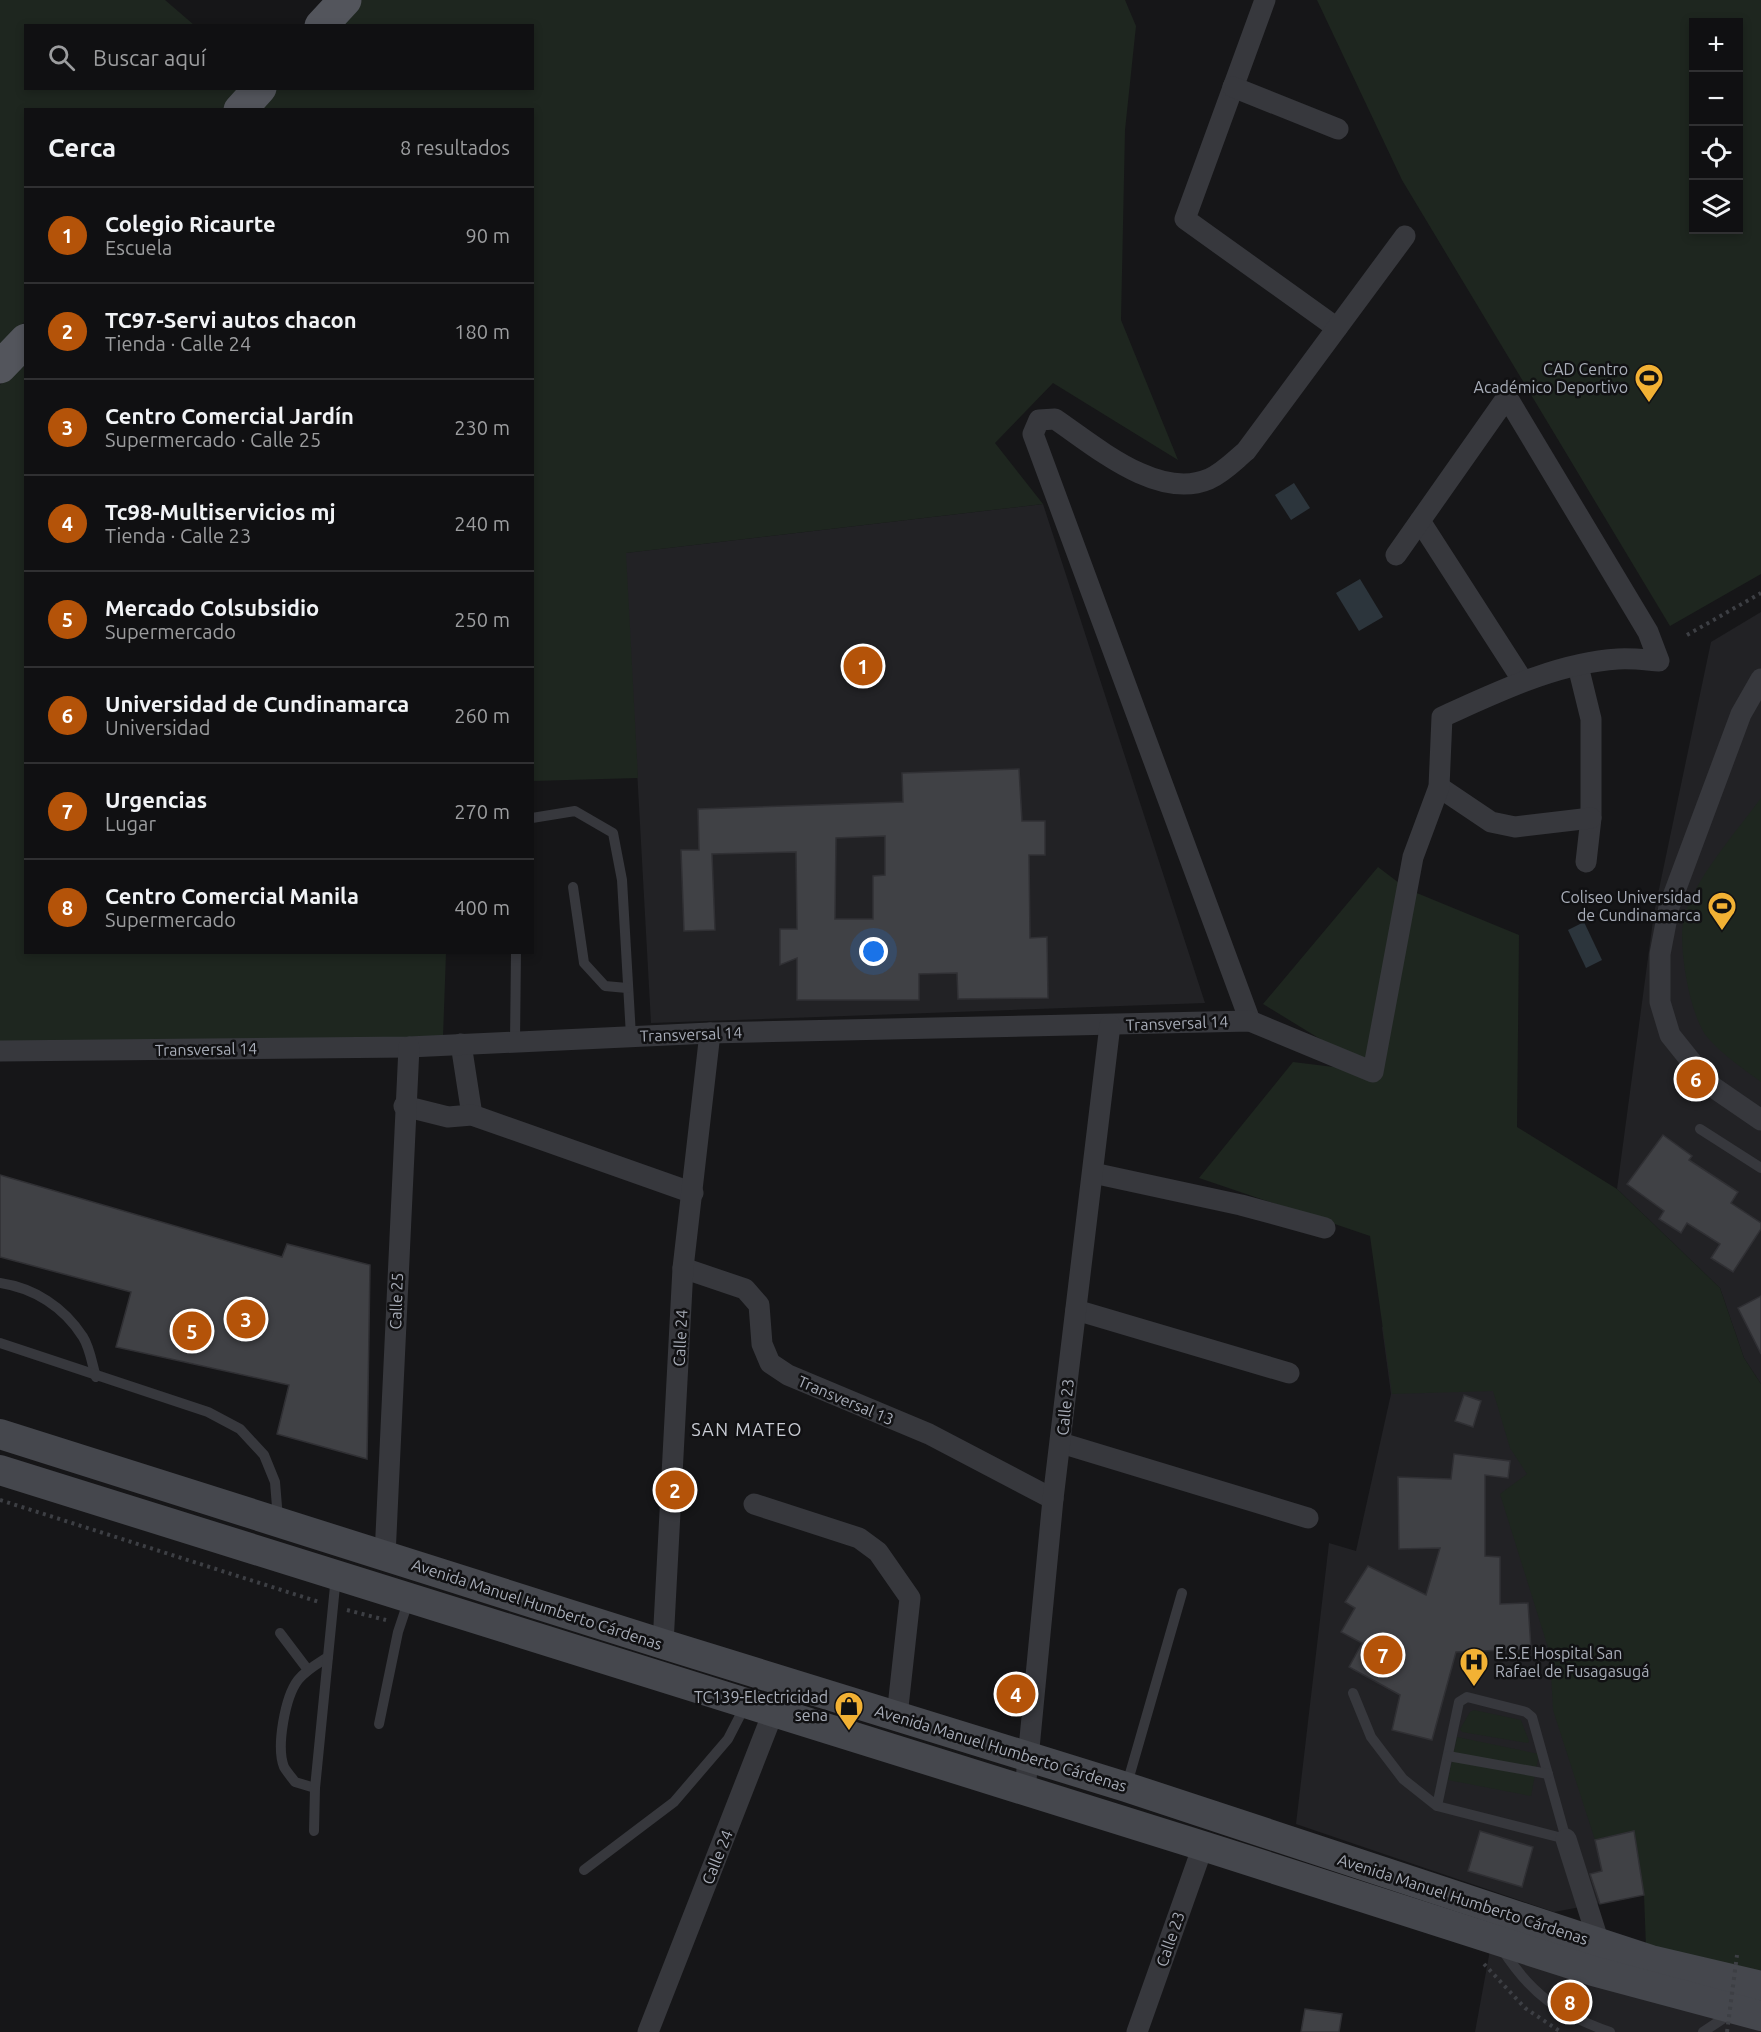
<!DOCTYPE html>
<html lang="es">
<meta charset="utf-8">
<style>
:root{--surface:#101012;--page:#19191b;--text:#f1f3f6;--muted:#9c9d9f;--line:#303032;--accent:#b45309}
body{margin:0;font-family:Ubuntu,sans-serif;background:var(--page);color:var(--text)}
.controls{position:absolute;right:18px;top:18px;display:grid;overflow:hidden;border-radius:0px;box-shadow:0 3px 9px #0003}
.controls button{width:54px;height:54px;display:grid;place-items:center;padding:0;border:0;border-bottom:2px solid var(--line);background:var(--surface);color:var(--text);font:30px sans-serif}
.you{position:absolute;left:874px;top:952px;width:21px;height:21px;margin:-15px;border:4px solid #fff;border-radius:50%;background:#1a73e8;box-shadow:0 0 0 9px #1a73e833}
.badge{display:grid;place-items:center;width:39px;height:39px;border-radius:50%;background:var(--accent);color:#fff;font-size:20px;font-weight:700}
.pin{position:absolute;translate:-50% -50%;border:3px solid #fff;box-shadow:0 2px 6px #0006}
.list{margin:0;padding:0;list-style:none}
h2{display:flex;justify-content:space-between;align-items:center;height:78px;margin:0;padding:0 24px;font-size:26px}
h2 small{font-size:20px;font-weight:400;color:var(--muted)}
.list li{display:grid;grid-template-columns:39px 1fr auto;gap:18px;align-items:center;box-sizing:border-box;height:96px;padding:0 24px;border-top:2px solid var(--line)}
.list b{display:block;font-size:22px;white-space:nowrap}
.list p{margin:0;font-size:20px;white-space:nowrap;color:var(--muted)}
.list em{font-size:20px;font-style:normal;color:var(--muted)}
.icon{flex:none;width:33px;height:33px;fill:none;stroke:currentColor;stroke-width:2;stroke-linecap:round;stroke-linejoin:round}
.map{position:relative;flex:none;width:1761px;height:2032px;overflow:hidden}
.search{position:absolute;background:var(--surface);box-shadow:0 3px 9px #0003;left:24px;top:24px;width:510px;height:66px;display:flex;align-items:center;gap:15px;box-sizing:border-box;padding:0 21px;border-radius:0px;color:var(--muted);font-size:22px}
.panel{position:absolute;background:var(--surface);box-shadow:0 3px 9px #0003;left:24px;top:108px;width:510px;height:846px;border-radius:0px}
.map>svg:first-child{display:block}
</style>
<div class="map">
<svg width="1761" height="2032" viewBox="0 0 1761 2032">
<rect width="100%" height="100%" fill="#161618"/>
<!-- built -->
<g fill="#222225">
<polygon points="1043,504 1205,1003 651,1023 625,553"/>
<polygon points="1761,612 1761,1384 1744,1358 1720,1288 1617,1189 1654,913 1711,642"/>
<polygon points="1382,1327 1642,1376 1632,1822 1644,1895 1554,1912 1296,1824 1329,1543 1356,1551 1391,1394"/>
<polygon points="1490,1950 1761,2026 1761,2032 1475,2032"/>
</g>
<!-- green -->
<g fill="#1e261f" fill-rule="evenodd">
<polygon points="0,0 165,0 194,25 26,26 26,88 243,89 223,109 26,110 25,321 0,348"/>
<polygon points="362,0 1125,0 1136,26 1125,130 1121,320 1178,460 1053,383 995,443 1043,504 626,553 638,778 533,781 532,110 257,110 277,89 532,88 532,26 337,25"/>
<path d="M1317,0H1761V574L1670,626L1402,180ZM1694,22H1738V230H1694Z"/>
<polygon points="25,358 26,952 446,953 443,1037 0,1043 0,385"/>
<path d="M1761,798V1082C1743,1069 1723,1055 1708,1038C1690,1018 1677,944 1684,918C1694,879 1737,831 1761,798Z"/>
<polygon points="1378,867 1407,889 1519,935 1517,1127 1617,1189 1720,1288 1744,1358 1761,1384 1761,1974 1646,1947 1644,1895 1634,1831 1595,1840 1553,1710 1550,1654 1500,1494 1527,1474 1510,1448 1493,1391 1392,1394 1370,1236 1199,1178 1293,1062 1358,1070 1361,1064 1263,1004"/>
<polygon points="1474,1710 1521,1720 1529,1741 1528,1743 1462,1732 1460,1729 1470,1712"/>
<polygon points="1457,1737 1539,1754 1531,1796 1448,1780"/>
</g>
<!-- water -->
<g fill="#2c353c">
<polygon points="1294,483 1310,508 1291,520 1275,495"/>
<polygon points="1360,579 1383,617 1359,631 1336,593"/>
<polygon points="1584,922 1602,960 1586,968 1568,930"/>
</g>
<!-- building -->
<g fill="#404145" stroke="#303034" stroke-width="1.5" fill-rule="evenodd">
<path d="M1019,769L1022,821H1045V855H1029L1030,938L1047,937L1048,998L958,999L957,973L919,974V1000H797V958L780,965V929H797L796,852L712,854L715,930L684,931L681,850H699L698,809L903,802L902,773ZM885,836V875L873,876V919H835L836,838Z"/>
<polygon points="1663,1135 1692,1156 1689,1160 1738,1192 1731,1203 1761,1223 1761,1229 1733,1272 1711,1258 1720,1244 1687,1223 1681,1233 1659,1219 1664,1211 1627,1184"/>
<polygon points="0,1175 282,1257 287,1244 370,1265 367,1459 277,1434 289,1385 116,1347 131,1292 0,1257"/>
<polygon points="1761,1296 1761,1354 1738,1308"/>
<polygon points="1464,1395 1481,1401 1473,1427 1455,1421"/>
<polygon points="1454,1454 1510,1461 1508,1478 1485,1475 1485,1556 1500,1557 1500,1604 1528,1603 1531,1649 1456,1652 1432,1740 1392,1730 1400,1695 1349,1667 1362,1643 1341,1632 1355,1608 1345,1602 1368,1566 1426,1595 1440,1548 1399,1549 1398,1477 1451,1479"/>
<polygon points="1480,1831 1533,1847 1522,1887 1468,1871"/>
<polygon points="1634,1831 1644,1895 1600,1904 1590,1874 1602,1871 1595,1840"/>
<polygon points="1305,2009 1342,2014 1339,2032 1301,2032"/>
</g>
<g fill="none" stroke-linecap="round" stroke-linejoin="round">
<!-- path -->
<g stroke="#3d3f44" stroke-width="4" stroke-dasharray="3 4.5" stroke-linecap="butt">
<polyline points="1687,635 1761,593"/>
<polyline points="0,1500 319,1602"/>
<polyline points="347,1610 386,1620"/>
<polyline points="1484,1964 1525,2008 1561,2032"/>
</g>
<!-- lane -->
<g stroke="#37383d" stroke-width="10">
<polyline points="532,818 575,811 613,833 622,880 631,1036"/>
<polyline points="573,887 584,963 605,986 627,988"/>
<polyline points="515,1041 516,952"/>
<polyline points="1700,1129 1761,1168"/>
<path d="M0,1283C34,1288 64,1307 83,1337C90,1348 92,1364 96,1377"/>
<polyline points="0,1343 208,1412 240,1429 264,1455 275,1482 278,1519"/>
<polyline points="280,1633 308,1670"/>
<polyline points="1353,1693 1371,1737 1403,1779 1437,1806 1566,1839 1532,1717 1526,1712 1467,1697 1459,1702 1437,1806"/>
<polyline points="379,1724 398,1632 409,1599"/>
<polyline points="1448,1756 1548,1774"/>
<polyline points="1127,1784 1182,1593"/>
<path d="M315,1788L295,1782C292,1778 287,1772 284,1767C276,1747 285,1697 298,1680C306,1670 317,1664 328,1657"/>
<polyline points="314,1831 315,1788 336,1576"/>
<polyline points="584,1870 674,1802 728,1739 745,1706"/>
<path d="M1502,1949C1531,1994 1559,2014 1610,2032"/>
<polyline points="1703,2032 1733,2012"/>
</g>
<!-- street -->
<g stroke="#37383d" stroke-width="21">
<polyline points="1265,0 1185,219 1337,328"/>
<polyline points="1233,87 1338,129"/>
<polyline points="1420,521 1523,681"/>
<polyline points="1578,666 1591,719 1591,818 1586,862"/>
<polyline points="1761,679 1741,714 1669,907 1660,954 1660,1002 1670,1035 1710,1085 1761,1120"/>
<polyline points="1439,787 1491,822 1515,827 1591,818"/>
<path d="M1250,1021L1033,434L1039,420L1055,419C1095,446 1158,501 1209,479C1224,472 1234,461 1246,451L1405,236"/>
<polyline points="461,1044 472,1115"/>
<path d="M0,1051L409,1047L710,1033L1250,1021L1373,1072L1413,857L1439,787L1442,717C1498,692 1556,663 1618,659C1631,658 1646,660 1659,661L1648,632L1507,397L1396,555"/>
<polyline points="404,1106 448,1117 472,1115 693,1193"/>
<polyline points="1093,1173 1241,1205 1325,1228"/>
<polyline points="683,1268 745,1289 759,1305 762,1344 770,1363 788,1375 929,1434 1053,1499"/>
<polyline points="1076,1310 1289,1373"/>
<polyline points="1061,1443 1308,1518"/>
<polyline points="754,1504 859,1538 878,1552 910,1598 897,1716"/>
<polyline points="385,1556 409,1047"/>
<polyline points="663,1644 683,1268 710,1033"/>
<polyline points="1025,1790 1053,1499 1110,1025"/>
<polyline points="1566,1839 1599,1943 1597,1950"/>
<polyline points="648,2032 785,1682"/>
<polyline points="1137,2032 1203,1846"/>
</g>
<!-- secondary -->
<g stroke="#45474d" stroke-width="30">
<polyline points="0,1434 663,1644 1126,1787 1599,1943 1651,1960 1761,1986"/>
<polyline points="0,1470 1203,1846 1593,1971 1761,2016"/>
</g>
<!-- primary -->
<g stroke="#53555c" stroke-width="33">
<polyline points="321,26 345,0"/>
<polyline points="240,110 260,88"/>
<polyline points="0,367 26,340"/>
</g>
<!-- path-bridge -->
<polyline stroke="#3d3f44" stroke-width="4" stroke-dasharray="3 4.5" stroke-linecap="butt" points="1727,2032 1737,1955"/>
</g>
<!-- icons -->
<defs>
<g id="stadium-pin" transform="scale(1.5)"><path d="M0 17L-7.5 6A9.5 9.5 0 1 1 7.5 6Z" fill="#f2b134" stroke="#111113"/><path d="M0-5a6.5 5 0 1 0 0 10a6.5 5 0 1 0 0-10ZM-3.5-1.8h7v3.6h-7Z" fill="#111"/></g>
<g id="hospital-pin" transform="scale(1.5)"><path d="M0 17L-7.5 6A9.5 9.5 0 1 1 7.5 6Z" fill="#f2b134" stroke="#111113"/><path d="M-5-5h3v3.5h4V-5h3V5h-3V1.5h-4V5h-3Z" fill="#111"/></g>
<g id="shop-pin" transform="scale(1.5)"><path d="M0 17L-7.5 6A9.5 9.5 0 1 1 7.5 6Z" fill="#f2b134" stroke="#111113"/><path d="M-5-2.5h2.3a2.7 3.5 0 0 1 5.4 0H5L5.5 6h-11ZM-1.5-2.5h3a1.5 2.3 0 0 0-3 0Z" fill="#111"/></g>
</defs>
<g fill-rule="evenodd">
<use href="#stadium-pin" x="1649" y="378"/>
<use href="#stadium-pin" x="1722" y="906"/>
<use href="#hospital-pin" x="1474" y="1662"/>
<use href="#shop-pin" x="849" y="1706"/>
</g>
<g text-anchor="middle" stroke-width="5" stroke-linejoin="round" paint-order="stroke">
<!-- poi labels -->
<g font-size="16" fill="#a8adb8" stroke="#111113" text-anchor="end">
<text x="1628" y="375">CAD Centro<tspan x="1628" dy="18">Académico Deportivo</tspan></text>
<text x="1701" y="903">Coliseo Universidad<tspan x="1701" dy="18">de Cundinamarca</tspan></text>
<text x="1495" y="1659" text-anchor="start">E.S.E Hospital San<tspan x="1495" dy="18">Rafael de Fusagasugá</tspan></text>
<text x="828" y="1703">TC139-Electricidad<tspan x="828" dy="18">sena</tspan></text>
</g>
<!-- street labels -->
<g font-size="16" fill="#a8adb8" stroke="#111113">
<text transform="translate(1177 1023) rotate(-2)" y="6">Transversal 14</text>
<text transform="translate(691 1034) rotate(-2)" y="6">Transversal 14</text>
<text transform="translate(206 1049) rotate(-1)" y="6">Transversal 14</text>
<text transform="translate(396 1301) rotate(-88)" y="6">Calle 25</text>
<text transform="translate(680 1338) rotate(-87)" y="6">Calle 24</text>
<text transform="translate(846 1400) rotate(23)" y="6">Transversal 13</text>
<text transform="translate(1065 1407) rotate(-84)" y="6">Calle 23</text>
<text transform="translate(537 1604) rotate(18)" y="6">Avenida Manuel Humberto Cárdenas</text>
<text transform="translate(1001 1748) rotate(17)" y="6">Avenida Manuel Humberto Cárdenas</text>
<text transform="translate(717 1857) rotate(-68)" y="6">Calle 24</text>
<text transform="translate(1463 1899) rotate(18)" y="6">Avenida Manuel Humberto Cárdenas</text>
<text transform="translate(1170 1939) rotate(-71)" y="6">Calle 23</text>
</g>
<!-- neighbourhood labels -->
<g font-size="18" letter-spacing="1.5" fill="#c9ccd4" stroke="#111113">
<text x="747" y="1436">SAN MATEO</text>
</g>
</g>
</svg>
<div class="controls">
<button>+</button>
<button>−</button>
<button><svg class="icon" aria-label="locate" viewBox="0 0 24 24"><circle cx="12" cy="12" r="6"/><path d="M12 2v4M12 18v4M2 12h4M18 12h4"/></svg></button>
<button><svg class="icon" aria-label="layers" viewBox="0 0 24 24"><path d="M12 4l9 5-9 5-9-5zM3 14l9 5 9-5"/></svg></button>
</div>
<div class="you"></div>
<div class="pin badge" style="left:863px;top:666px">1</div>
<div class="pin badge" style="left:675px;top:1490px">2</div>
<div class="pin badge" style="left:246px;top:1319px">3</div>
<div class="pin badge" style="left:1016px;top:1694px">4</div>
<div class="pin badge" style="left:192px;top:1331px">5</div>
<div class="pin badge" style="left:1696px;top:1079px">6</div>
<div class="pin badge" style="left:1383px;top:1655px">7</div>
<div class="pin badge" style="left:1570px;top:2002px">8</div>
<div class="search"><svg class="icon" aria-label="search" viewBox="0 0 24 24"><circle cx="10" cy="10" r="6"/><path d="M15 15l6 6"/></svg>Buscar aquí</div>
<section class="panel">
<h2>Cerca<small>8 resultados</small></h2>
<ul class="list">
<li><span class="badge">1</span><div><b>Colegio Ricaurte</b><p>Escuela</p></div><em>90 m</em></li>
<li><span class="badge">2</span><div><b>TC97-Servi autos chacon</b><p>Tienda · Calle 24</p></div><em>180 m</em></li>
<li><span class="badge">3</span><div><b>Centro Comercial Jardín</b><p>Supermercado · Calle 25</p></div><em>230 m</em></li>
<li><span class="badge">4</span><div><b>Tc98-Multiservicios mj</b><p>Tienda · Calle 23</p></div><em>240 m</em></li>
<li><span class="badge">5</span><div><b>Mercado Colsubsidio</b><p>Supermercado</p></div><em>250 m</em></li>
<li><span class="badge">6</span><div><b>Universidad de Cundinamarca</b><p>Universidad</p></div><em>260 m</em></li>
<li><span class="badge">7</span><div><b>Urgencias</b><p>Lugar</p></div><em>270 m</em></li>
<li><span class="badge">8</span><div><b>Centro Comercial Manila</b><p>Supermercado</p></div><em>400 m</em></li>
</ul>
</section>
</div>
